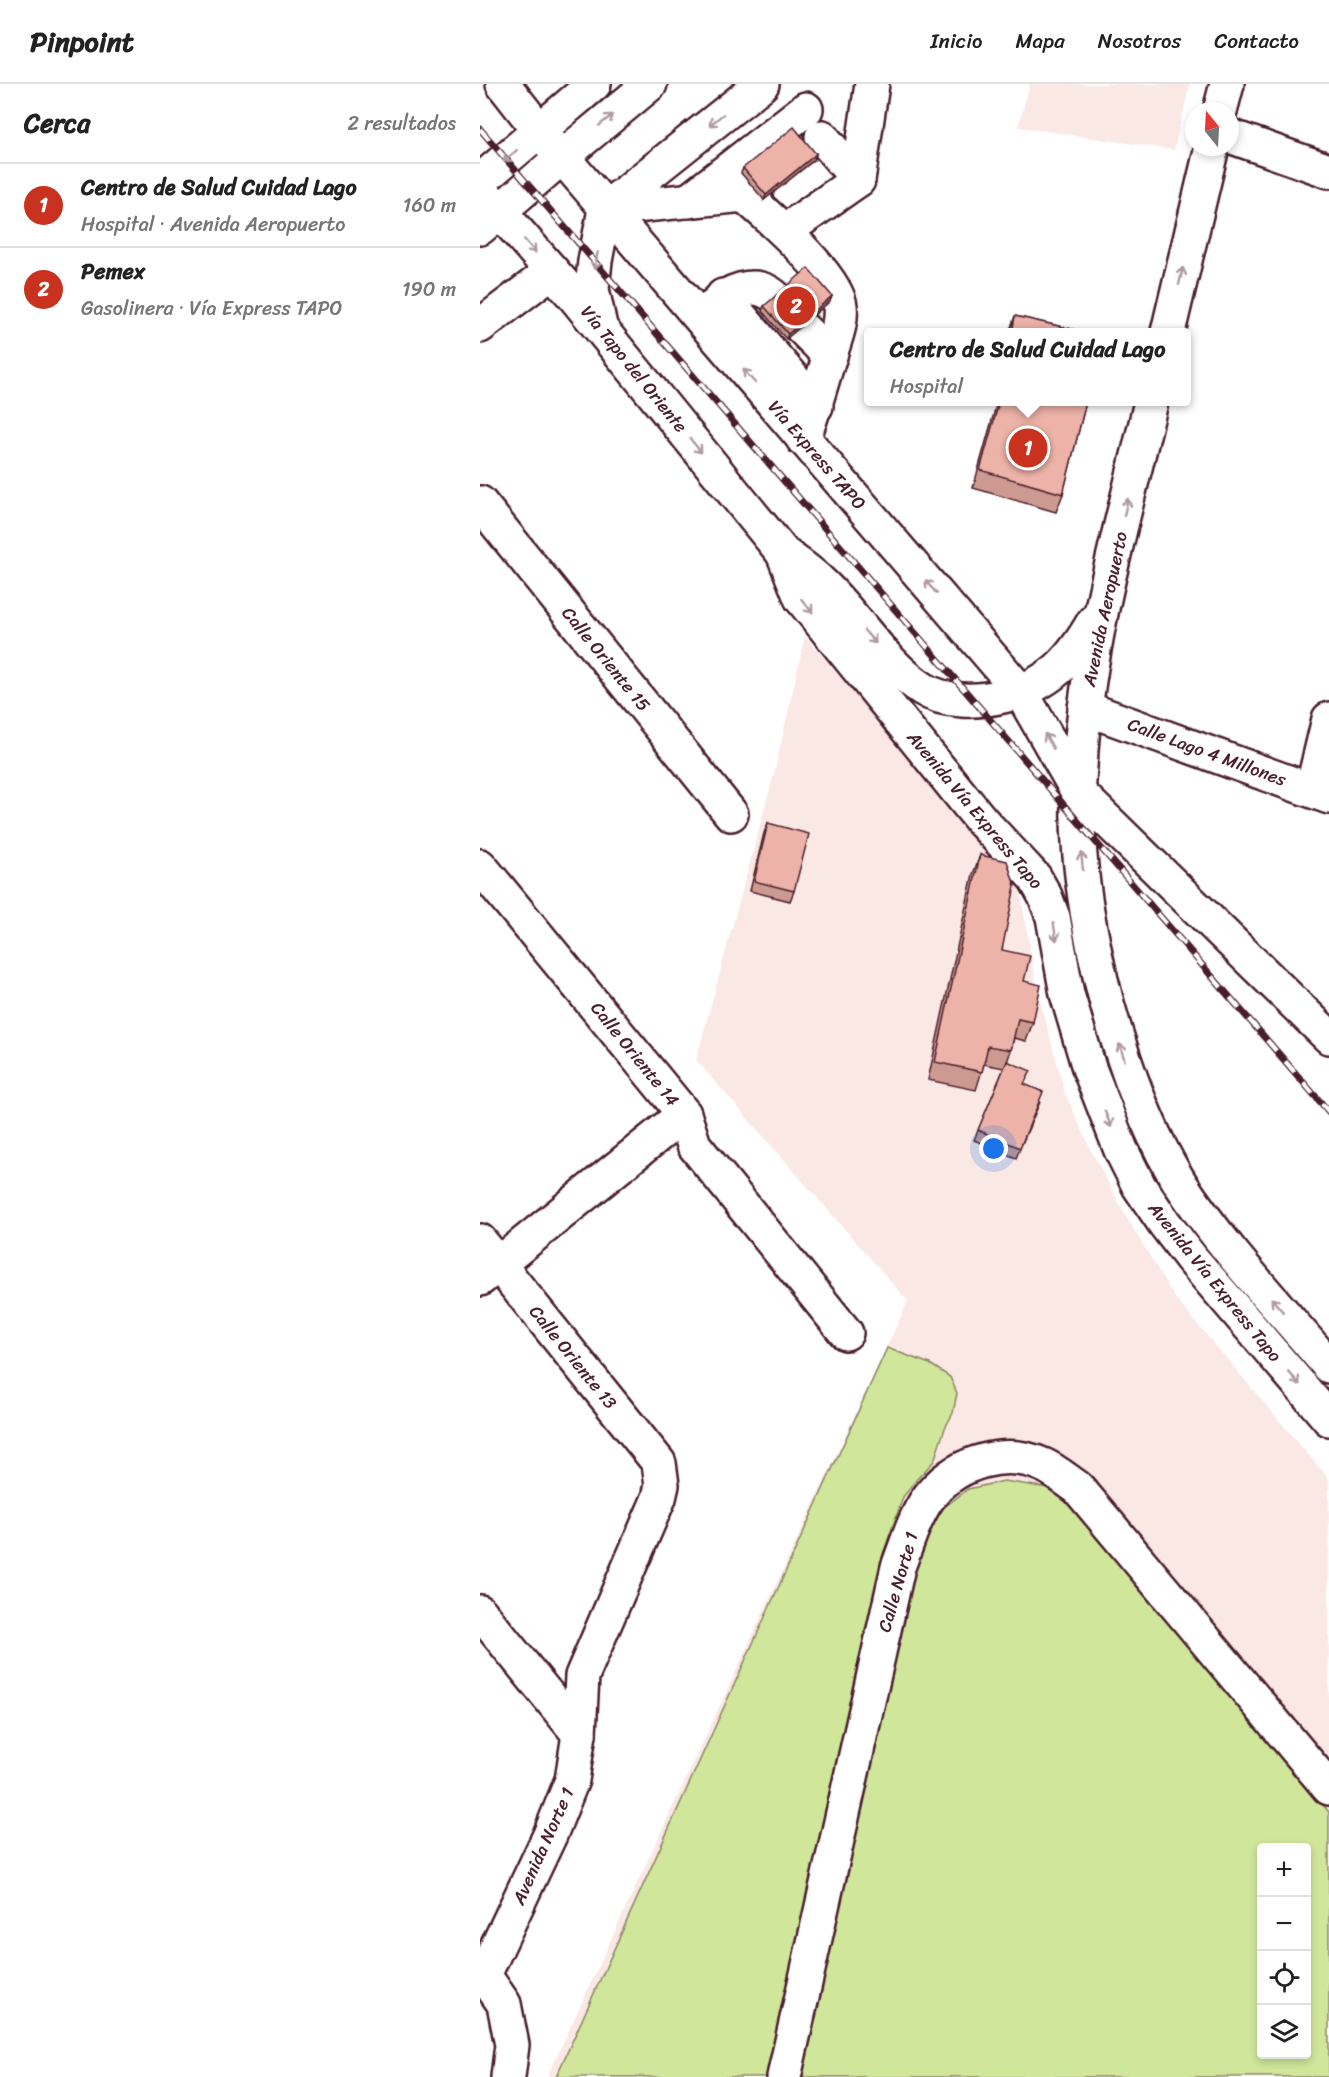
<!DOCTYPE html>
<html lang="es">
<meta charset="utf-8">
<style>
:root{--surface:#fff;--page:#f6f6f6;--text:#222;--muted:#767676;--line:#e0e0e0;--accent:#c8321e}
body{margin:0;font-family:Sriracha,sans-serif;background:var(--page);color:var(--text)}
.controls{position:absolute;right:18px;bottom:18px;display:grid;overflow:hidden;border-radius:6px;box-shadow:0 3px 9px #0003}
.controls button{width:54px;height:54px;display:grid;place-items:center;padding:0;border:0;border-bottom:2px solid var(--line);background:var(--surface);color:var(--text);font:30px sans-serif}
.compass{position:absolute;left:705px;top:18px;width:54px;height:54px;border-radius:50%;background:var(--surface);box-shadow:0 3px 9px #0003;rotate:342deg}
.you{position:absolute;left:514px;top:1065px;width:21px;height:21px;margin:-15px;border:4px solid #fff;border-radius:50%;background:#1a73e8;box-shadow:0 0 0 9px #1a73e833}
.badge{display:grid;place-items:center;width:39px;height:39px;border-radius:50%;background:var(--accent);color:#fff;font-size:20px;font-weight:700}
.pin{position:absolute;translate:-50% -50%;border:3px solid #fff;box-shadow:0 2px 6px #0006}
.popup{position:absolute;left:384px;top:244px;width:327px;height:78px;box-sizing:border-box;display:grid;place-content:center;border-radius:6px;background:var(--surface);filter:drop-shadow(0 2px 4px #0005);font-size:20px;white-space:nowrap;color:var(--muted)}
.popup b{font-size:22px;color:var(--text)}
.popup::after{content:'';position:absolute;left:50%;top:100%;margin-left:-12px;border:12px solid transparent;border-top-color:var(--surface)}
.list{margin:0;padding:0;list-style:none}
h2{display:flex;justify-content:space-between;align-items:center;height:78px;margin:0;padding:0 24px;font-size:26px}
h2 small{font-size:20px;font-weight:400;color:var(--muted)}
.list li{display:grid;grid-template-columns:39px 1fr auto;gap:18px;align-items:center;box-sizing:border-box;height:84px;padding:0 24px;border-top:2px solid var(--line)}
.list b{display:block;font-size:22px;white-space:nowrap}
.list p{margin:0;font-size:20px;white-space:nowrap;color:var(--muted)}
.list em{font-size:20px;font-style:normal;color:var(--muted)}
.icon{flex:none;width:33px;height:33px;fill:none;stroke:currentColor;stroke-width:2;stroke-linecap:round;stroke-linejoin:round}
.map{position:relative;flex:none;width:849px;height:1993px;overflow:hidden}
header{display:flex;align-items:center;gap:36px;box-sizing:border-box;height:84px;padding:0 30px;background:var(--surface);border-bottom:2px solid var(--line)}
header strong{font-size:28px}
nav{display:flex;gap:33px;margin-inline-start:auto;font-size:21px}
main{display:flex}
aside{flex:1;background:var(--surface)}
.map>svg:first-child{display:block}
</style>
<header>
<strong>Pinpoint</strong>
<nav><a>Inicio</a><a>Mapa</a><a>Nosotros</a><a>Contacto</a></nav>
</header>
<main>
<aside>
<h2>Cerca<small>2 resultados</small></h2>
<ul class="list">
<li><span class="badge">1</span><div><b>Centro de Salud Cuidad Lago</b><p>Hospital · Avenida Aeropuerto</p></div><em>160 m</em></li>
<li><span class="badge">2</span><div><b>Pemex</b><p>Gasolinera · Vía Express TAPO</p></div><em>190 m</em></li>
</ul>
</aside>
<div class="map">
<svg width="849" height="1993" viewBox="0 0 849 1993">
<rect width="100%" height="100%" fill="#fff"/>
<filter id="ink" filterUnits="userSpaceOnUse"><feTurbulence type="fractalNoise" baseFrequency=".0167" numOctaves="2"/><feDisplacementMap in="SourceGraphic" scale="12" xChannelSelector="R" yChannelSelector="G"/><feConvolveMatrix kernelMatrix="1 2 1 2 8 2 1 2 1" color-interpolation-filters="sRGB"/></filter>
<g filter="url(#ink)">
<!-- built -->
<g fill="#fae8e5" fill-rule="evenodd">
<polygon points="550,0 710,0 694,66 538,43"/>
<path d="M325,552L539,801L557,905L585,1009L611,1066L644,1129L695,1214L849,1395V1993H67L428,1217L216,976L295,686ZM782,1764H826V1970H782Z"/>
</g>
<!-- green -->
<g fill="#cfe69b" stroke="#8c8263" stroke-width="1.5" fill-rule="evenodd">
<polygon points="407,1264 450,1280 470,1293 477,1309 473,1329 465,1344 454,1377 437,1395 423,1413 403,1470 295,1983 291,1993 76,1993"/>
<path d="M524,1397L568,1404L607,1435L849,1728V1993H320L436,1475L462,1425L488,1405ZM782,1764H826V1970H782Z"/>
</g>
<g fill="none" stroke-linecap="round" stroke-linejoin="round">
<!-- minor casing -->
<g stroke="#4a1f2b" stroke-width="38">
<g id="minor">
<polyline points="23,0 59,46"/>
<polyline points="750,52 849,87"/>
<polyline points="378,96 392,0"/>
<path d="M264,111C288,132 357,192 360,222C362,239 355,255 350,271C341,299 334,327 323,355"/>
<polyline points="208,117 326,25"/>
<polyline points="125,125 264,111 276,106"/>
<polyline points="305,147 378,96 342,53"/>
<polyline points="243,212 336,322"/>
<path d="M230,225C247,208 276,193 297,215"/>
<polyline points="320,242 350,272"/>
<polyline points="0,419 251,730"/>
<polyline points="605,624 849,713"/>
<polyline points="832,706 849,635"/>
<polyline points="598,708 849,953"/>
<polyline points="0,782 204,1030 214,1061 366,1249"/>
<polyline points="0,1157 179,1379 182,1401 179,1414 102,1592 99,1650 92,1696 70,1751 4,1891 24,1920 32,1961 28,1993"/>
<polyline points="0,1195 204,1030"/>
<polyline points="0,1528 99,1650"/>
<path d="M304,1993L418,1483C427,1460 436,1427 453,1408C479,1378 525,1364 563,1381C575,1386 586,1396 598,1404L849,1704"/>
</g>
</g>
<!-- major casing -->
<g stroke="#4a1f2b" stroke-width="38">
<g id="major">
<polyline points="740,27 747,0"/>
<polyline points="59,46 541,608 598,708"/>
<polyline points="0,97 114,0"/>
<path d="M0,105L94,212L303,469C315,478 328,486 339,497C374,528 403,580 443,605C465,619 498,618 523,612C570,601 591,577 614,537"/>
<polyline points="0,144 82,73 170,0"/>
<polyline points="0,242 72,187"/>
<polyline points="120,242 112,205 115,177 125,125 282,0"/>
<polyline points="688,248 732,63"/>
<path d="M671,318C644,433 610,548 601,666C600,689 597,711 598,734C599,802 616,886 636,950C652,1002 671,1053 700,1099C741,1162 800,1224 849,1282"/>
<polyline points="303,469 321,514 501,736 555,794 565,812 573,833 587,910 609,984 641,1066 659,1102 685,1140 711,1174 849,1335"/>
</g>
</g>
<!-- minor -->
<use href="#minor" stroke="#fff" stroke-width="33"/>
<!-- major -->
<use href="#major" stroke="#fff" stroke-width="33"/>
<!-- rail casing -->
<g stroke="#4a1f2b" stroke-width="7">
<polyline id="rail" points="0,45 849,1028"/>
</g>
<!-- rail -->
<use href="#rail" stroke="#fff" stroke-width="4.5" stroke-dasharray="14" stroke-linecap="butt"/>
</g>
<!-- wall -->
<g fill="#cc9a90" stroke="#4a1f2b" stroke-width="1.5">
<polygon points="336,70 334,76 284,116 261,89 263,84"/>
<polygon points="352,212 350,217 306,255 282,227 284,222"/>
<polygon points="535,232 609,249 529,249"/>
<polygon points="517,318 606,318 583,410 576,428 493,404"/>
<polygon points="288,739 314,807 310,817 270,807 284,749"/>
<polygon points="500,771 522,866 544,897 553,938 546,957 534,954 531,966 525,984 545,1001 560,1018 536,1074 494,1056 524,984 504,980 496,1006 448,996 493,790"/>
</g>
<!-- shaded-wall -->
<g fill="#a67d76" stroke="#4a1f2b" stroke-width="1.5">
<polygon points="336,70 334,76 284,116 286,111"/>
<polygon points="352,212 350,217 306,255 308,250"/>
</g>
<!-- building -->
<g fill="#edb3a8" stroke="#4a1f2b" stroke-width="1.5">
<polygon points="314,43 336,70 286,111 263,84"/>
<polygon points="328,184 352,212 308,250 284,222"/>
<polygon points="535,232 609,249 532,249"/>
<polygon points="519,318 606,318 583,410 500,386"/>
<polygon points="288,739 329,750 314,807 274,797"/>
<polygon points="500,771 527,777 535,802 522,866 550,872 544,897 561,901 553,938 538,935 531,966 508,962 502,988 455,978"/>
<polygon points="527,977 551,987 544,1000 563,1008 540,1064 498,1046"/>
</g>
<!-- one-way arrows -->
<defs><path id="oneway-shaft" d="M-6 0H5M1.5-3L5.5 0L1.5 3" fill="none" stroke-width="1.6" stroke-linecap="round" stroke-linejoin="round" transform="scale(1.5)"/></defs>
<g stroke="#ae9aa0">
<use href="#oneway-shaft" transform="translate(126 36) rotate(-39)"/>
<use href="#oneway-shaft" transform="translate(236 36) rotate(141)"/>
<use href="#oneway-shaft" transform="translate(30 72) rotate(139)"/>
<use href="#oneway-shaft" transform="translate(50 162) rotate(49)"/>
<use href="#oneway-shaft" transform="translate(116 177) rotate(101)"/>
<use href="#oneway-shaft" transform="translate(701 192) rotate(-77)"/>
<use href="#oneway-shaft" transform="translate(269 292) rotate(-131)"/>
<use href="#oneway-shaft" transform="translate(216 362) rotate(51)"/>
<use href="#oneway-shaft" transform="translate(646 423) rotate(-77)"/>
<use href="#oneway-shaft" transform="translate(451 503) rotate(-131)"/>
<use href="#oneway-shaft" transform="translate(327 522) rotate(51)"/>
<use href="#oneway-shaft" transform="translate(390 553) rotate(48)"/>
<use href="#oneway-shaft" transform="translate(569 657) rotate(-120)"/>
<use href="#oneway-shaft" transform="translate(602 777) rotate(-96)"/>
<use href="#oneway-shaft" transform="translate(575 848) rotate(81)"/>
<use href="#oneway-shaft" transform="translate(642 968) rotate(-108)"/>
<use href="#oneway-shaft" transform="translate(628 1035) rotate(68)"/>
<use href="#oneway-shaft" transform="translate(797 1221) rotate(-131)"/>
<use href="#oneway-shaft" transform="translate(814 1294) rotate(49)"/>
</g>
</g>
<g text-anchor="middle" stroke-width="6" stroke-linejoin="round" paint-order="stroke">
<!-- street labels -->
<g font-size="18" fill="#4a1f2b" stroke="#fff">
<text transform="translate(154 285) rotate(51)" y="6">Vía Tapo del Oriente</text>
<text transform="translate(337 371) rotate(49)" y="6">Vía Express TAPO</text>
<text transform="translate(625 525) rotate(-78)" y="6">Avenida Aeropuerto</text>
<text transform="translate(126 575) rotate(51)" y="6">Calle Oriente 15</text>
<text transform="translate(727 668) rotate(20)" y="6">Calle Lago 4 Millones</text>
<text transform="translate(495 726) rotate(50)" y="6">Avenida Vía Express Tapo</text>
<text transform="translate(155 970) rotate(51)" y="6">Calle Oriente 14</text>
<text transform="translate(735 1198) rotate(51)" y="6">Avenida Vía Express Tapo</text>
<text transform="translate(93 1273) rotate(51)" y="6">Calle Oriente 13</text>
<text transform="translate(418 1498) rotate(-74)" y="6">Calle Norte 1</text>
<text transform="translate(63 1762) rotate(-66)" y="6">Avenida Norte 1</text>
</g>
</g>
</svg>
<div class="controls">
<button>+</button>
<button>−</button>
<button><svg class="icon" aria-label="locate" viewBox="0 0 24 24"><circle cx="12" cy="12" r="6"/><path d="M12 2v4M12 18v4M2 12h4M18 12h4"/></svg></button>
<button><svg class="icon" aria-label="layers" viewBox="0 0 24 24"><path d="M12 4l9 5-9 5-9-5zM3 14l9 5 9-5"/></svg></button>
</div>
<svg class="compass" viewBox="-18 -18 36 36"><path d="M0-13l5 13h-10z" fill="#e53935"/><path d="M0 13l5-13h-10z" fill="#767676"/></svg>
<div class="you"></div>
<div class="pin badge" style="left:548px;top:364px">1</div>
<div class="popup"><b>Centro de Salud Cuidad Lago</b>Hospital</div>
<div class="pin badge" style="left:316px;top:222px">2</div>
</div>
</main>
